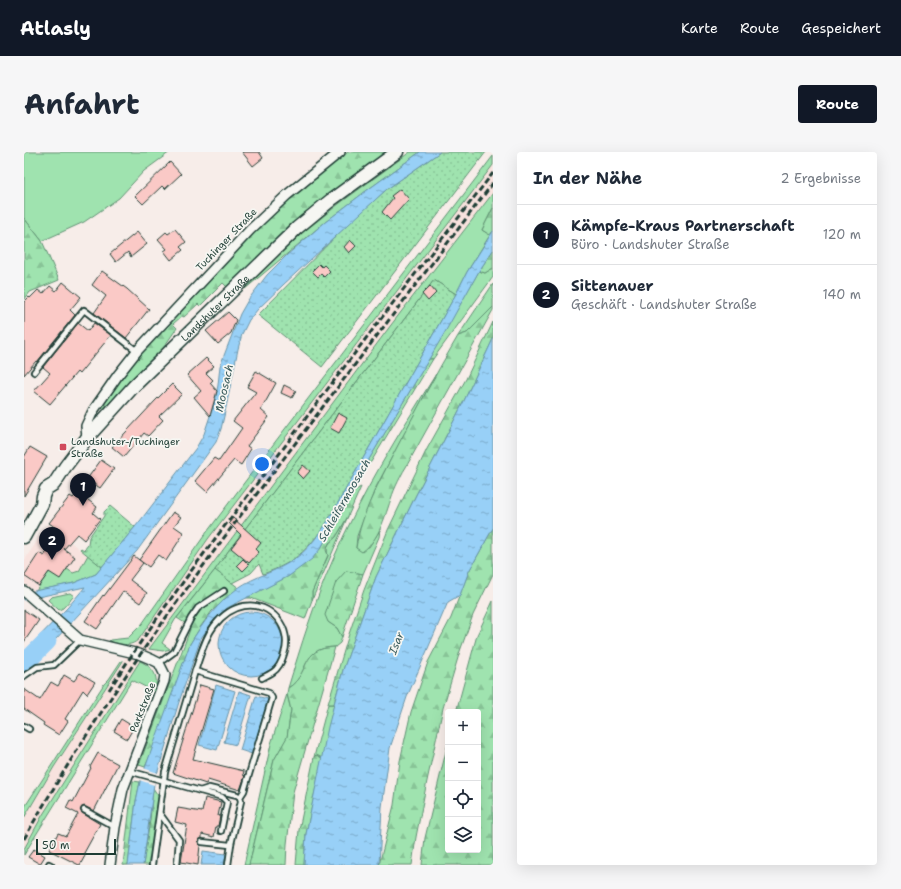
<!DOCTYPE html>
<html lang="de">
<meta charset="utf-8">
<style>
:root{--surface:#fff;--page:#f6f6f7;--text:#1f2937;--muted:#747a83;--line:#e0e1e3;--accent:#111827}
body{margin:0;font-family:"Shantell Sans",sans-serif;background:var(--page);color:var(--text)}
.controls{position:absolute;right:12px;bottom:12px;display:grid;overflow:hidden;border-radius:4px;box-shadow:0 4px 16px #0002}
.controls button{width:36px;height:36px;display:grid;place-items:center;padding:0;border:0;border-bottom:1px solid var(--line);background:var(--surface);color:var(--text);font:20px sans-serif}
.scale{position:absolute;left:12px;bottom:10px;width:80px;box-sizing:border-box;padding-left:4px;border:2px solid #1f3d34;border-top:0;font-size:11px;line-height:14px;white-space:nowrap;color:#1f3d34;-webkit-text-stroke:3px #f6f6f2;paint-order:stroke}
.you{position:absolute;left:238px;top:312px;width:14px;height:14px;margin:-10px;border:3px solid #fff;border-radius:50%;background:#1a73e8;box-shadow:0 0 0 6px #1a73e833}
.badge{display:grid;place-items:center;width:26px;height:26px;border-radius:50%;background:var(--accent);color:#fff;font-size:13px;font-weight:700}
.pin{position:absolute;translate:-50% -33px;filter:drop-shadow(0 1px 2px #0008)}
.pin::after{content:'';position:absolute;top:21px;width:14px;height:12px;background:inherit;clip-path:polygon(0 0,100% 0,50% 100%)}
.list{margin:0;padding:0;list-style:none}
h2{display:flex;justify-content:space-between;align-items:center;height:52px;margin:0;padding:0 16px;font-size:17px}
h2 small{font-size:13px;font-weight:400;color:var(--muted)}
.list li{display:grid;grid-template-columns:26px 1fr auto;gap:12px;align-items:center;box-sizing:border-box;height:60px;padding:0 16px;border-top:1px solid var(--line)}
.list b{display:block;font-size:15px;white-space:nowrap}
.list p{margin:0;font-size:13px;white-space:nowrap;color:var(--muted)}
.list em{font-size:13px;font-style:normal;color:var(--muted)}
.icon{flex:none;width:22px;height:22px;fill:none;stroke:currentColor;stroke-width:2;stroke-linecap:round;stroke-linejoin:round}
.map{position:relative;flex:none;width:469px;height:713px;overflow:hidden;border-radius:4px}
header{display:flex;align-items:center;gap:24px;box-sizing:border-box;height:56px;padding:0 20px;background:var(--accent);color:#fff}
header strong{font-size:19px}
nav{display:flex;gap:22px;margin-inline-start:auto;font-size:14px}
.intro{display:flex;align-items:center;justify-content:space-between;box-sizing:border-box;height:96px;padding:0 24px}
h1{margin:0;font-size:28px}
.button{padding:10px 18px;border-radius:4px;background:var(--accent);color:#fff;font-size:14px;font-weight:700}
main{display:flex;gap:24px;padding:0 24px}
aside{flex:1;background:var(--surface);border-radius:4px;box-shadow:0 4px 16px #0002}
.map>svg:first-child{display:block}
</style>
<header>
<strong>Atlasly</strong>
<nav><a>Karte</a><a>Route</a><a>Gespeichert</a></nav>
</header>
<div class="intro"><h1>Anfahrt</h1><a class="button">Route</a></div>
<main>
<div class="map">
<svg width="469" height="713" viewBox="0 0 469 713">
<defs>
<pattern id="forest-firs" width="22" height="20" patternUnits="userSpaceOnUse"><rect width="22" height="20" fill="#9fe3af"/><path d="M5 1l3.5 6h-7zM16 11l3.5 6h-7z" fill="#88c497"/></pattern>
<pattern id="park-dots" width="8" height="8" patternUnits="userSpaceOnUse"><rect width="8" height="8" fill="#9fe3af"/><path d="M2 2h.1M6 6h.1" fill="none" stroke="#88c497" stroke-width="1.8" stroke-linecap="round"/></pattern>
<pattern id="water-ripples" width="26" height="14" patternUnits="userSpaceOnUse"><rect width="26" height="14" fill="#98d0f7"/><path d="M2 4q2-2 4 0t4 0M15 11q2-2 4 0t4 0" fill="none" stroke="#7baac9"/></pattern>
</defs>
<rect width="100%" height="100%" fill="#f7ede9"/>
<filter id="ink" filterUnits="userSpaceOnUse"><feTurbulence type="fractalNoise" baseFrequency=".025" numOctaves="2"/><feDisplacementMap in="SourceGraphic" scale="8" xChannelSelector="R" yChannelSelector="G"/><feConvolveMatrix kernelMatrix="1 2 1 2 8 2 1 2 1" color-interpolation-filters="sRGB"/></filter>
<g filter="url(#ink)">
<!-- built -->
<g fill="#f8e2de">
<polygon points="469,13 469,41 367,173 116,509 18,664 0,697 0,666 30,615 101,506 184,387"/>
<polygon points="24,372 78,415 32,435 12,439 7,437 0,431 0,409"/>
</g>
<!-- grass -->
<g fill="#9fe3af" stroke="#5f9072">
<polygon points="0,0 146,0 120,19 95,46 60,70 18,89 0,66"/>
<polygon points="386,0 396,0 342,39 300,71 221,137 220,136 278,81 316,51"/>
<path d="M469,4V13L184,387L115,487C106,496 96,492 85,489L86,488L104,486L118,472L180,384L232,315Z"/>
<polygon points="469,41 469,56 458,78 466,83 443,120 432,142 410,128 205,398 191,418 151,468 138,491 146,497 139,499 125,497 367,173"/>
<polygon points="469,116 469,125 409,207 405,207 455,119 461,121"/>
<polygon points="469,132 469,155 443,181 434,184"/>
<path d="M412,222L351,337L333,384L332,396L345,395L356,378L355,385L339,422L322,419L304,470L313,476L318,485L316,491L311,495C275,496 287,522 264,536C277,494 290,451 308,410C336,344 374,283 412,222Z"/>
<path d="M324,364L288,448V440L304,404C301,392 306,392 312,384C317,378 320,371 324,364Z"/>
<polygon points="64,403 78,415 72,422 50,431 12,439 25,420 43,417 49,421 55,419"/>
<polygon points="46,441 50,444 39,456 35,458 24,448 27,445"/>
<polygon points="97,509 99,509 30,615 0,666 0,656 80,532 85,527"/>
<path d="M116,509C130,516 135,524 131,540L108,528L10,686L0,703V697L18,664Z"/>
<polygon points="263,542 267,558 263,586 250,608 225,713 220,713 247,592"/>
<polygon points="304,552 310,552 298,606 292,603 290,605"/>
</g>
<!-- forest -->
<g fill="url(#forest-firs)" stroke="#5f9072">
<polygon points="324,0 362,0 286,57 203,135 199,131 176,154 174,152 160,165 158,164 149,172 153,176 137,199 114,220 80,257 77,254 116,203 230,80 254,57"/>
<polygon points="469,56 469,79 466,83 458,78"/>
<polygon points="0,66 18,89 35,128 6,140 0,148"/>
<polygon points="469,98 469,116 461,121 455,119"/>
<path d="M469,155V158L382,315C378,321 375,328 372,334C362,356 359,385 338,400L332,396C337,361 356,329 372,297C392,259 412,221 434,184L443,181Z"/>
<polygon points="469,170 469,187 439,251 392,343 352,425 319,518 310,552 304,552 325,482 340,438 364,378 403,297 442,227"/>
<polygon points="405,207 409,207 347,310 341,314"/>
<polygon points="337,335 324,364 312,385 305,391 302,398 304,403 288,440 288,448 281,467 227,446 221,446 265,424 297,396 327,340"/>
<polygon points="469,376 469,422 449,463 436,499 419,556 403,629 392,685 388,713 355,713 370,653 376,609 387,560 404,510 427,466 445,419"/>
<polygon points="191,418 215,436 188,459 177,474 166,492 132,590 121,615 115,613 167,475 153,466"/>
<polygon points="322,419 339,422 318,485 313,476 304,470 301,463 312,430"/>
<polygon points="469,449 469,713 398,713 401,686 424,591 424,698 454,698 454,560 432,560 453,483"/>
<path d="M311,495L269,640L263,692L262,713H225L250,608L263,585L267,558L263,542L264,536C287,522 275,496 311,495Z"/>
<polygon points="292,603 298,606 282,682 280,713 272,713 275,678 290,605"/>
<polygon points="109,629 116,630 112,649 104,713 99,713"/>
<polygon points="129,636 135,645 125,713 119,713 126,668"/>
</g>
<!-- park -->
<g fill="url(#park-dots)" stroke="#5f9072">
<polygon points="416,0 462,0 298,215 234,163 325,71 363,37"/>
<path d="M410,128L432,142L302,372C282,399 272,410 239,422L235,412L227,421L208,431L191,418L205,398Z"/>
<polygon points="86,354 111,375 78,415 56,397 57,396 60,398 64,393 65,385 80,364 80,360"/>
</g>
<!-- water -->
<g fill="url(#water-ripples)" stroke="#6895a9">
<polygon points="396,0 416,0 363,37 259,133 234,157 225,168 218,182 214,197 201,260 197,277 192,290 113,399 9,512 0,503 0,500 44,455 61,435 0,448 0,441 50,431 72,422 116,369 172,296 180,282 191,249 194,233 196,214 216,162 224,148 243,123 263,103 300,71 342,39"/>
<path d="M469,79V98L455,119L420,182L341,314L297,396L288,407L265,424L203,456L191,467L177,486L155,550L130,632L119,713H104L112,649L116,630L166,492C179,470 194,451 214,436C231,424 252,420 269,408C283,399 293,385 302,372L432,142L443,120Z"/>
<polygon points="469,187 469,376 445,419 436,443 424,450 383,545 366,596 358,655 355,713 280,713 282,682 304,575 319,518 352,425 392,343 439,251"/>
<circle cx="227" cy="492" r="32"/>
<polygon points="192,533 211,539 193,598 175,593"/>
<polygon points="215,539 227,543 212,593 200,590"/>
<polygon points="232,544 244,547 228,602 216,598"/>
<polygon points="179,699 202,702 200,713 177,713"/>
</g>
<!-- pier -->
<polygon fill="#f7ede9" points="119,616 134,621 130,633 115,628"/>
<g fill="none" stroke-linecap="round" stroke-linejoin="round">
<!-- river -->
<polyline stroke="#98d0f7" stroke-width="19" points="0,512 23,489"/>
</g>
<!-- building -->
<g fill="#fac9c6" stroke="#1f3d34">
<polygon points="218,0 235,0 239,6 229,14"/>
<polygon points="146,10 157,22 141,37 138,34 119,52 111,44"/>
<polygon points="376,37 385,47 366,68 358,60 369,46 367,44"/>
<polygon points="151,77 162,90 156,95 159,98 147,108 140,99 143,97 134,87 142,80 144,82"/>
<polygon points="113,80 123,92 107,105 104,100 92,110 86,102"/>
<polygon points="326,88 332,94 325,101 320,95"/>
<polygon points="295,112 298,115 300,113 306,119 300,125 297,122 294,125 288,119"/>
<polygon points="78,119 103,137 125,157 102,186 70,161 82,144 68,133"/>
<polygon points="39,130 57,145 46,158 51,163 13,210 12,209 0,223 0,150 5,145 6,146 14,138 19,142 26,134 32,139"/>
<polygon points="406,134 412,141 404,149 398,142"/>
<polygon points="204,160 212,168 207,181 194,192 182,179"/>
<polygon points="54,171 64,179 70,171 87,183 55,222 53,220 26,252 10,239 26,221 19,215"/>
<polygon points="182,206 190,214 182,221 189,228 186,231 193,239 186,264 170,245 177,239 163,223"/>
<polygon points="232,219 252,231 237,258 245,265 223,294 227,297 217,313 210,308 183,340 171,329 190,306 195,309 218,276 209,269 232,240 223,235"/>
<polygon points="148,232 158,242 135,264 139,268 124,284 120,281 100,305 88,295 132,248"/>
<polygon points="260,233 272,239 268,246 257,241"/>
<polygon points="314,261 323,266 315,281 306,276"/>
<polygon points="6,295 23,305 0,344 0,305"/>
<polygon points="77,308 90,317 76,336 63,327"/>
<polygon points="279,313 286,319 279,327 273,321"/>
<polygon points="54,340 73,355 69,361 76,367 60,388 53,382 40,397 51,405 36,427 25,420 15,434 0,424 15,401 20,404 36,379 25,371 46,344 49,346"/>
<polygon points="149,360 157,365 150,374 160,381 142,409 134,403 125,415 115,408"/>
<polygon points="209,366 237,391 232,397 235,400 225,411 207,396 217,383 205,371"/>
<polygon points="110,404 119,411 106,428 123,441 116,451 99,439 73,477 61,469 79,443 80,444"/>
<polygon points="219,407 225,413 219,419 213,413"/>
<polygon points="0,458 15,468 0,490"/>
<polygon points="56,521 71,530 63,542 59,538 41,567 44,569 35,583 19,573 20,571 0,557 0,537 16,548 27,530 34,534 40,523 50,529"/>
<polygon points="176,533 190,537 169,607 220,619 219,623 221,624 216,638 184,628 182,632 149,621"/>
<polygon points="97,567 110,575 103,587 90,579"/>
<polygon points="74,601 94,612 70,659 60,654 57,657 58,661 76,672 60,701 62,702 56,713 55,713 25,698 34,681 42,684 54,662 42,656 46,648 49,650 67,616 66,615"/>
<polygon points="181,646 197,650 194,664 196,664 194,674 192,674 190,685 178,682 178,686 175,688 174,691 176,693 174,713 157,710 163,673 151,670 154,656 178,660"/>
<polygon points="10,697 21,704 16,712 4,705"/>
</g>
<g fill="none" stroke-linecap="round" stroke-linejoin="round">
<!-- service casing -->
<g stroke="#1f3d34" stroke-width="8">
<g id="service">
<polyline points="10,220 60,158 113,199"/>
<polyline points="135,511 150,500 167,466 174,456 200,439"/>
<path d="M171,519C176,505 180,487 190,474C197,465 208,456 220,454C247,449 269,477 260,502C258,509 255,516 249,520C246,522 242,524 238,526"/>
<polyline points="0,524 13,515 30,513 56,488"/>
<polyline points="0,574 5,577"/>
<polyline points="105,619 198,645 203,650 197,679"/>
<polyline points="176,639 185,636 213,643 216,645"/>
<polyline points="60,658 91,675"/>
<polyline points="136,662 155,688 153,713"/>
<polyline points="25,712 27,713"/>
<polyline points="128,713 141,620 171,519 245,541 248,546 220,639 216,645 217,649 207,692 206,693 178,690"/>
<polyline points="204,713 207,692"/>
</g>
</g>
<!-- minor casing -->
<g stroke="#1f3d34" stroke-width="12">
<g id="minor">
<polyline points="63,286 62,274 69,259 94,223 113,199 226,78 263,43 316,0"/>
<polyline points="0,439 56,488 115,502 129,508 135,511 141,523 140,529 99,637 91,675 86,713"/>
</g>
</g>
<!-- secondary casing -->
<g stroke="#1f3d34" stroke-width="15">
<g id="secondary">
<path id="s1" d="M0,385L18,352L19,344L22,337L30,332L41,315L63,286L110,234L273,76L307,48L373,0"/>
</g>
</g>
<!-- service -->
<use href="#service" stroke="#f6f6f2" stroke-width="4.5"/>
<!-- minor -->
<use href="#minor" stroke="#f6f6f2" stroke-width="9"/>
<!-- secondary -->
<use href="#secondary" stroke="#f6f6f2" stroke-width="12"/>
<!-- rail -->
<g stroke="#1f3d34" stroke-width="3" stroke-dasharray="6 3" stroke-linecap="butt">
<path d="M85,538C134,461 189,389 244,317C318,217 393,119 469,21"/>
<path d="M0,687C79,547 175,417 273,289C338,203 404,117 469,31"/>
</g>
</g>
</g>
<!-- markers -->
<rect fill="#d1495b" stroke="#f6f6f2" stroke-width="1.5" x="35" y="291" width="8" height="8" rx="2"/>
<g text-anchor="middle" stroke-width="3.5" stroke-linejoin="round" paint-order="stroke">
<!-- street labels -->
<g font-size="10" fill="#1f3d34" stroke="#f6f6f2">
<text transform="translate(202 87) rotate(-46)" y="4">Tuchinger Straße</text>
<text dy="4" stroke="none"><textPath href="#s1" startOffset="302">Landshuter Straße</textPath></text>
<text transform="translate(118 555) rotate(-68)" y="4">Parkstraße</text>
</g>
<!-- poi labels -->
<g font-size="10" fill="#1f3d34" stroke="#f6f6f2" text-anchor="start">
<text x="47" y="293">Landshuter-/Tuchinger<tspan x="47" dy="12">Straße</tspan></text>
</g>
<!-- water labels -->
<g font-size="11" font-style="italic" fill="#375a5b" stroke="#f6f6f2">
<text transform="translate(200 236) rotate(-77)" y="4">Moosach</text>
<text transform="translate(320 348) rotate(-60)" y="4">Schleifermoosach</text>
<text transform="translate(372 491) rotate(-68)" y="4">Isar</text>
</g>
</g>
</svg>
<div class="controls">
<button>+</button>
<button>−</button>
<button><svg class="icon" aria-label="locate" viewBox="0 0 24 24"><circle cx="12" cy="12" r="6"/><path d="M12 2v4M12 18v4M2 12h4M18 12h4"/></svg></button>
<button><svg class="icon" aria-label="layers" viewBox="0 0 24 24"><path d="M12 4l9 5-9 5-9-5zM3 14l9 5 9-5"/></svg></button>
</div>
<div class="scale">50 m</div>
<div class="you"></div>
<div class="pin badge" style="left:59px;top:354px">1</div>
<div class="pin badge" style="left:28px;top:408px">2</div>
</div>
<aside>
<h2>In der Nähe<small>2 Ergebnisse</small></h2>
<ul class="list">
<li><span class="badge">1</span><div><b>Kämpfe-Kraus Partnerschaft</b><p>Büro · Landshuter Straße</p></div><em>120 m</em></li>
<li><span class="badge">2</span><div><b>Sittenauer</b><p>Geschäft · Landshuter Straße</p></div><em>140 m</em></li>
</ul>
</aside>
</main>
